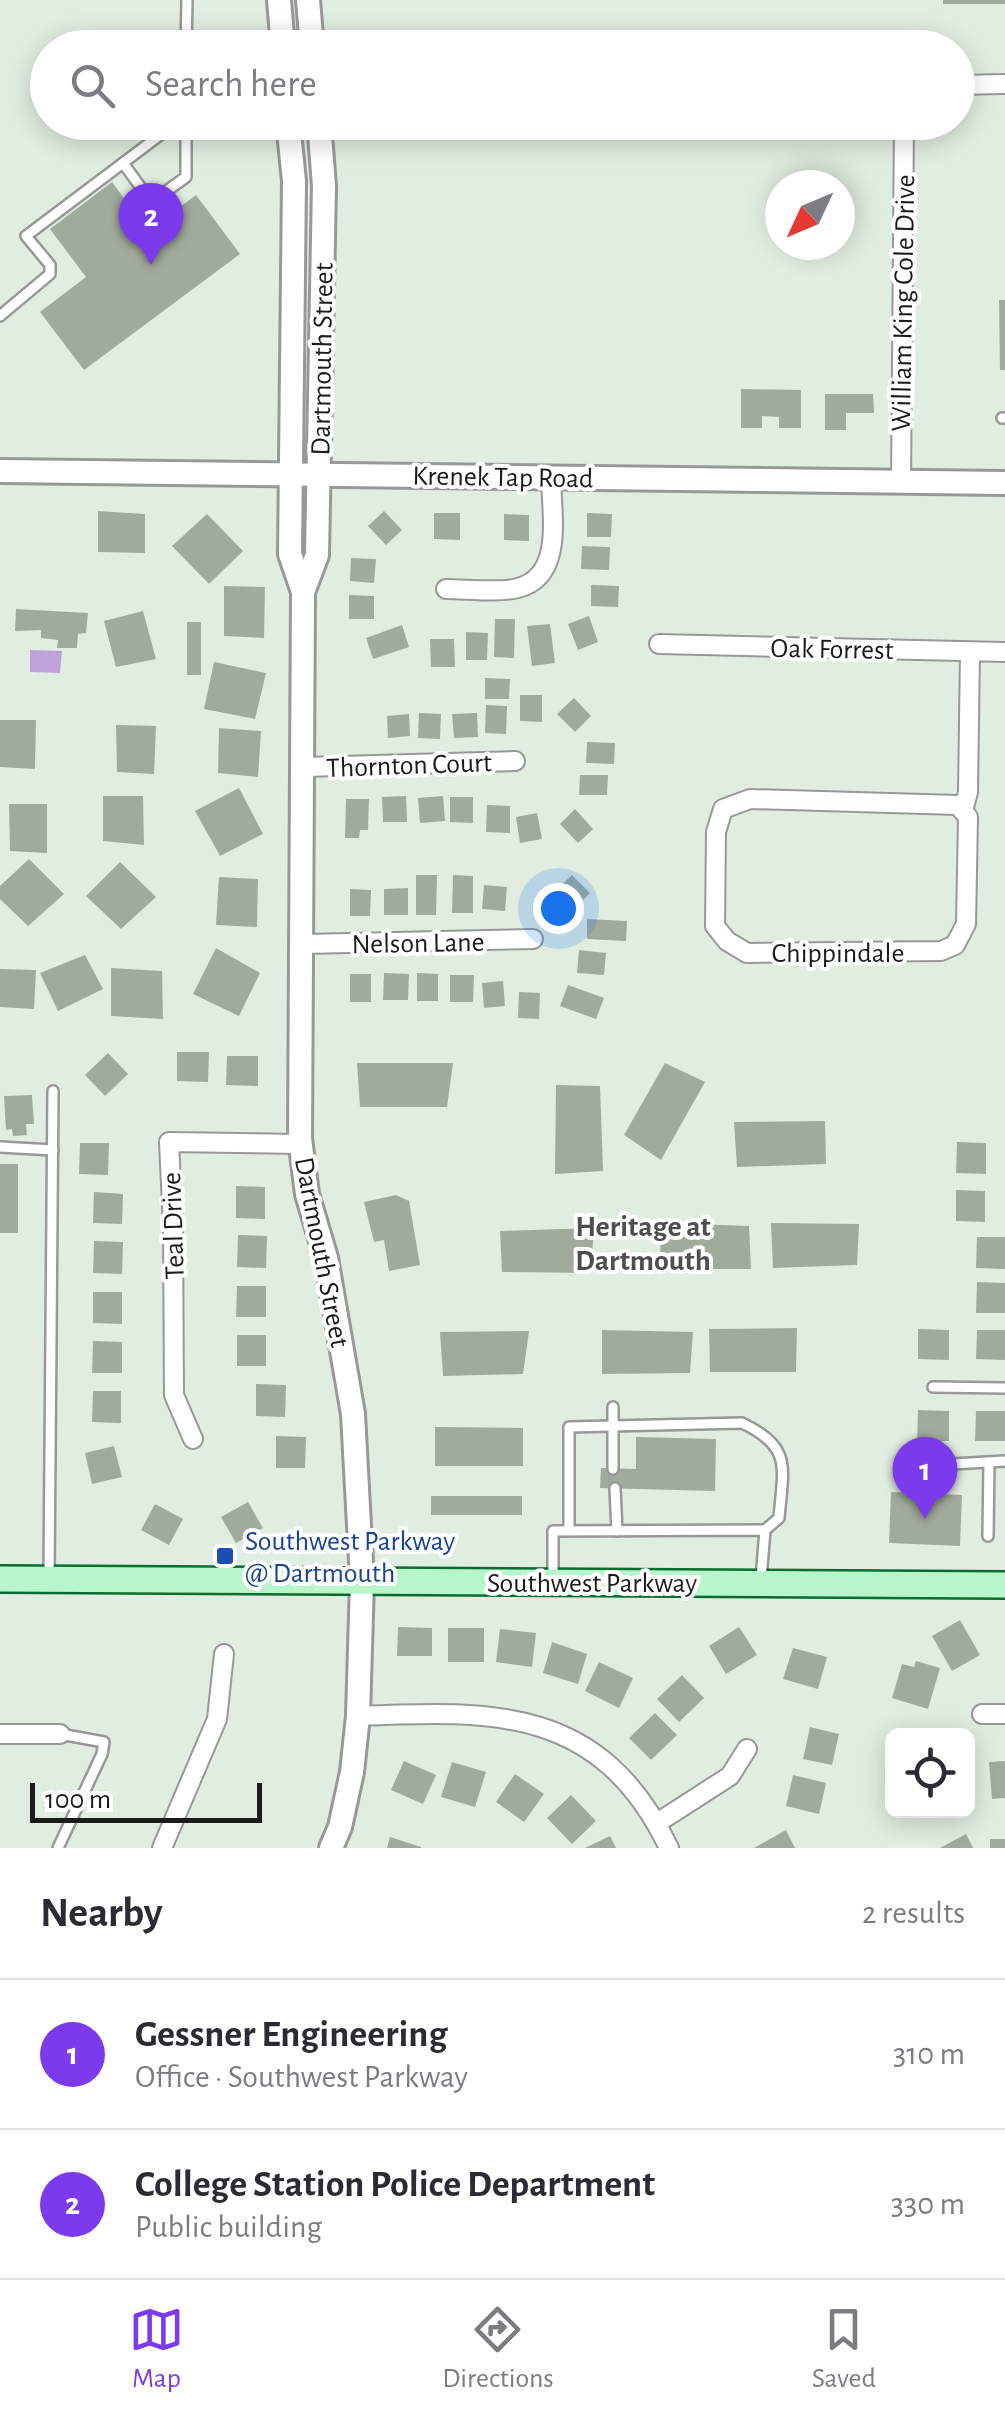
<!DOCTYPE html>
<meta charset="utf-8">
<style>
:root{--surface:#fff;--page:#f7f7f7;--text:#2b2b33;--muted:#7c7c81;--line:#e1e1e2;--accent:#7c3aed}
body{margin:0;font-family:"Alegreya Sans",sans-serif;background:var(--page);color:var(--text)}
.controls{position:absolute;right:30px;bottom:30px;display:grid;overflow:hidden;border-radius:15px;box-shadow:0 5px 25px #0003}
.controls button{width:90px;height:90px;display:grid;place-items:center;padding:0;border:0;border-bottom:2px solid var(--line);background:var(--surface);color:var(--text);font:50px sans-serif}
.compass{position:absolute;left:765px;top:170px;width:90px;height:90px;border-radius:50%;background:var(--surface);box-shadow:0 5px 25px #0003;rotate:226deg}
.scale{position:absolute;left:30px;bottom:25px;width:232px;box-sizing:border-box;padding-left:10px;border:5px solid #1b1b1b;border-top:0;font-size:28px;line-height:35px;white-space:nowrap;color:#1b1b1b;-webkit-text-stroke:8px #fff;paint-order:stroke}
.you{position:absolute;left:558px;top:908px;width:35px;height:35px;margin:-25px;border:8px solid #fff;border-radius:50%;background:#1a73e8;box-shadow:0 0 0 15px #1a73e833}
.badge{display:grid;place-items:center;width:65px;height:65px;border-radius:50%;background:var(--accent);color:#fff;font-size:32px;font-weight:700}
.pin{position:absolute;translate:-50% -82px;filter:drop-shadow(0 2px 5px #0008)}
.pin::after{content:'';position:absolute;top:52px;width:35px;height:30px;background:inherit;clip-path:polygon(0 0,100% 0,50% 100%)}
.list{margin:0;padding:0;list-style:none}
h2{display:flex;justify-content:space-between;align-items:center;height:130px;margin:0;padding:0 40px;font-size:42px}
h2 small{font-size:32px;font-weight:400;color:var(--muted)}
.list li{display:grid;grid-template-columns:65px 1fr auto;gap:30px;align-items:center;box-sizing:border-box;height:150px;padding:0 40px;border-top:2px solid var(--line)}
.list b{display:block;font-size:38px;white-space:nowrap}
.list p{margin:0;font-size:32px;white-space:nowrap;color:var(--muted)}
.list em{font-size:32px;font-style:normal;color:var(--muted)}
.icon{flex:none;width:55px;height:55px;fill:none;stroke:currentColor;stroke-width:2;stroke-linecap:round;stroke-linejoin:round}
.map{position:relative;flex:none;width:1005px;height:1848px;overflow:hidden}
.search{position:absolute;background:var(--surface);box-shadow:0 5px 25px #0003;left:30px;right:30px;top:30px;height:110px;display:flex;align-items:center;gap:25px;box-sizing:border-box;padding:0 35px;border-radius:55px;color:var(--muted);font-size:38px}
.sheet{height:430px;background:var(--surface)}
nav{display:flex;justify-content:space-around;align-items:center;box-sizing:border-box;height:140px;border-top:2px solid var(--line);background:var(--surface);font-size:28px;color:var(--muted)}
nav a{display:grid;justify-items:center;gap:5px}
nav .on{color:var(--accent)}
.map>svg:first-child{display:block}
</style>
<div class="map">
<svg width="1005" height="1848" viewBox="0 0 1005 1848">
<rect width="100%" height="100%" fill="#e2ede1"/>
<!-- water -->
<polygon fill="#bda3d9" points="30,650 62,651 60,673 30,672"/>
<!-- building -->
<g fill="#a1ab9d">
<rect x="943" y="0" width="62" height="4"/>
<polygon points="112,182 148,231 196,195 240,254 84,370 40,312 86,277 50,229"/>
<polygon points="999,300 1005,300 1005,370 1000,370"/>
<polygon points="741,389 801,390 801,428 779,428 779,417 762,416 762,428 741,428"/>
<polygon points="825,394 873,394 874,413 846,413 846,430 825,430"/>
<polygon points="98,511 145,514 145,553 98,552"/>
<polygon points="384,511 402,530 386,545 368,526"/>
<polygon points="434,513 460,513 460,540 434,539"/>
<polygon points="587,513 612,514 611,537 587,537"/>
<polygon points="207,514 243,551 209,584 172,546"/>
<polygon points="504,514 529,515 529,541 504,540"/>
<polygon points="582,546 610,547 609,570 581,569"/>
<polygon points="351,558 376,559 374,583 350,581"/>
<polygon points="591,585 619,586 618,607 591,606"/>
<polygon points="224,586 265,587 264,638 224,636"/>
<polygon points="349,595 374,596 374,619 349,619"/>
<polygon points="16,609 88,613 86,633 78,634 77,648 57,648 58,640 41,638 41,630 15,631"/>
<polygon points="143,611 156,659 116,667 104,621"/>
<polygon points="589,616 598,642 578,650 568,624"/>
<polygon points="495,619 515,619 514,658 494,657"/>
<rect x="187" y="622" width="14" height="53"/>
<polygon points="550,624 555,663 532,666 527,626"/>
<polygon points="402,625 409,647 373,659 366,638"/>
<polygon points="466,632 488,633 487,660 466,660"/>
<polygon points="430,639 454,639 455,667 431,667"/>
<polygon points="214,662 266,673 255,719 204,709"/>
<polygon points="485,678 510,679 509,699 485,699"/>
<polygon points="520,695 542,695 542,722 520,721"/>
<polygon points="574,698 591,716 575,732 557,714"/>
<polygon points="486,705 507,706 506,734 485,733"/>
<polygon points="419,713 441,714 440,739 418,738"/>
<polygon points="477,713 478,737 454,738 452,714"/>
<polygon points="409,714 410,736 388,738 387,716"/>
<polygon points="0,720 36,720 35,769 0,767"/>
<polygon points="116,725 156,726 154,774 117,772"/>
<polygon points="219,728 261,731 258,777 218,773"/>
<polygon points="587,742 615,743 614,764 586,763"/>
<polygon points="580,775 608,775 607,795 579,795"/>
<polygon points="239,788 263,834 220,856 195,811"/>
<polygon points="103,796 143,796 144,845 103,841"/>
<polygon points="406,796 407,822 383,822 382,797"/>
<polygon points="443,796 445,821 420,823 418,798"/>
<polygon points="450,797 473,797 473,823 450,822"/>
<polygon points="346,799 369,799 368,830 360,830 359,838 345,838"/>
<polygon points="9,804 47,804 47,853 10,851"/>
<polygon points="487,805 510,806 510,833 486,832"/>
<polygon points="575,809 593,829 578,843 560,824"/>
<polygon points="537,813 542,839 520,843 516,817"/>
<polygon points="29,859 64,894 28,926 0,899 0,886"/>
<polygon points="120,862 156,897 121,929 86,896"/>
<polygon points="416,875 437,875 436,915 416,915"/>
<polygon points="453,875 473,876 473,913 452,913"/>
<polygon points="572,875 590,893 573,910 555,891"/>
<polygon points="219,877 258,879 257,927 216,925"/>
<polygon points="484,885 507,887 505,911 482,909"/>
<polygon points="408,888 408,915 384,915 384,889"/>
<polygon points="350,889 371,890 370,916 350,916"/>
<polygon points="587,919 627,921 626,941 587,939"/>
<polygon points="216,948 260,973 239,1016 193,994"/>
<polygon points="579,950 606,953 604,975 577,973"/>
<polygon points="85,955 103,989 58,1011 40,973"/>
<polygon points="111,968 162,971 163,1019 111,1016"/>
<polygon points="0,969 36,970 34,1009 0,1007"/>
<polygon points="384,973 409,974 408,1000 383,1000"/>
<polygon points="417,973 438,974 438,1001 417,1001"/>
<rect x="350" y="974" width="21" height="28"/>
<polygon points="450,975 474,975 473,1002 450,1002"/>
<polygon points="503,981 505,1006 484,1008 482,983"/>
<polygon points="568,985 604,998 596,1019 560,1006"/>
<polygon points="519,992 540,993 539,1019 518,1018"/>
<polygon points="177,1052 209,1052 208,1082 177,1081"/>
<polygon points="108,1053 128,1074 105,1096 85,1075"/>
<polygon points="227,1056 258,1056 258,1086 226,1085"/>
<polygon points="357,1063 453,1063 447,1107 360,1107"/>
<polygon points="665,1063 705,1082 661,1160 624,1135"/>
<polygon points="556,1085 600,1086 603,1171 555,1174"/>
<polygon points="32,1095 34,1124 26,1124 27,1135 13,1136 12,1129 6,1130 4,1096"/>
<polygon points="825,1121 826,1164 737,1167 734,1122"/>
<polygon points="957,1142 986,1143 986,1174 956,1173"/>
<polygon points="80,1143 109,1143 108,1175 79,1174"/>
<rect x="0" y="1164" width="18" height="69"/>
<polygon points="236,1186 265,1187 265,1219 236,1218"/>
<polygon points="956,1190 985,1191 985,1222 956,1221"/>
<polygon points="94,1192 123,1194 122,1224 93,1223"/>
<polygon points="396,1195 409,1201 420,1265 389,1271 384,1240 374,1242 364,1202"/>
<polygon points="662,1223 749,1226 751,1269 659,1269"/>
<polygon points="771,1223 859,1224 857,1265 773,1268"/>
<polygon points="594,1228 591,1273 502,1272 500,1231"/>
<polygon points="238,1235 267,1236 266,1268 237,1267"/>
<polygon points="977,1237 1005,1237 1005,1269 976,1268"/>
<polygon points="94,1241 123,1242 122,1274 93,1273"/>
<polygon points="977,1282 1005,1283 1005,1313 976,1313"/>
<polygon points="237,1286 266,1286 266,1317 236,1317"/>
<polygon points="93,1292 122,1292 122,1324 93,1323"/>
<polygon points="797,1328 796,1372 710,1372 709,1329"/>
<polygon points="918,1329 949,1330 949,1360 918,1359"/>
<polygon points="602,1330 693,1332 690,1373 602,1374"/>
<polygon points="977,1330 1005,1330 1005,1360 976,1359"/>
<polygon points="529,1331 523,1374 443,1376 440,1332"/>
<rect x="237" y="1335" width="29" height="31"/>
<polygon points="93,1341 122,1342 122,1373 92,1373"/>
<polygon points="256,1384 286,1385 285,1417 256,1416"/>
<polygon points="93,1391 121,1391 121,1423 92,1422"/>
<polygon points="918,1410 949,1411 949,1441 917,1441"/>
<polygon points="976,1411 1005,1411 1005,1441 975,1441"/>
<polygon points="435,1427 523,1428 523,1466 435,1466"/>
<polygon points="276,1436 306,1437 305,1468 276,1468"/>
<polygon points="636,1437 716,1439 715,1491 600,1488 601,1468 636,1469"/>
<polygon points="114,1446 122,1477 92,1484 85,1453"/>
<polygon points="891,1492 962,1495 960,1546 889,1543"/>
<rect x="431" y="1496" width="91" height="19"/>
<polygon points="248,1502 263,1528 236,1543 221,1517"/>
<polygon points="155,1504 183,1519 169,1545 141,1530"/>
<polygon points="960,1620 980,1655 952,1671 932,1636"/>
<polygon points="398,1627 432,1628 432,1656 397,1656"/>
<polygon points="739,1627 757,1655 726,1674 709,1646"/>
<rect x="448" y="1628" width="36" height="34"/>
<polygon points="500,1629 536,1633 532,1667 496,1662"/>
<polygon points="552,1642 587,1654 578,1684 543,1673"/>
<polygon points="793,1648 827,1657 818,1689 783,1679"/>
<polygon points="916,1661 940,1668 928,1709 892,1698 902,1664 914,1667"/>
<polygon points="599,1662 633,1678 619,1708 585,1691"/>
<polygon points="682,1675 704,1698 679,1722 657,1699"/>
<polygon points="655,1713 677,1735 651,1760 629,1738"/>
<polygon points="810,1727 839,1734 832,1765 803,1759"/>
<polygon points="404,1761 436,1775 423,1804 391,1790"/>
<polygon points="1005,1761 1005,1798 992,1799 989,1762"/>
<polygon points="452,1762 486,1772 475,1807 441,1797"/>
<polygon points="515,1774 544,1794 524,1822 496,1802"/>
<polygon points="793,1775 826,1783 819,1814 786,1806"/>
<polygon points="571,1795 596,1821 572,1844 547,1818"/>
<polygon points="786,1830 795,1848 754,1848"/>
<polygon points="966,1834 973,1848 940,1848"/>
<polygon points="610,1836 616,1848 585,1848"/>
<polygon points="390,1837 421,1847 421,1848 387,1848"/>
<rect x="990" y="1839" width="15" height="9"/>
</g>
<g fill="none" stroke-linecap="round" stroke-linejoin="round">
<!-- service casing -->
<g stroke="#989898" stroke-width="14">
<g id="service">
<polyline points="186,48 187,0"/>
<polyline points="186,127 168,129 123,163 144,192 152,197 161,195 186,177 186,122"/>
<polyline points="0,316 50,274 50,265 26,236 123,163"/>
<polyline points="1002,418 1005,418"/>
<polyline points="0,1147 53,1150"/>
<polyline points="933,1387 1005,1388"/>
<polyline points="917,1466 1005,1461"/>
<polyline points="613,1469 613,1407"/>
<polyline points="615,1488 617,1531"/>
<path d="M569,1530V1427L742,1423C793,1447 783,1468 779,1518L765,1530"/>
<polyline points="988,1536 989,1462"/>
<polyline points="49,1576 53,1091"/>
<polyline points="553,1579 553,1531 765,1530 761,1579"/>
<polyline points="58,1848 102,1754 104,1742 60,1734"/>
</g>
</g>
<!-- minor casing -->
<g stroke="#989898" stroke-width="22">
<g id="minor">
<polyline points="958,85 1005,84"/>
<polyline points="901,483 904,122"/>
<path d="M446,589C466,589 500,593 518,588C565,576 551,513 551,476"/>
<polyline points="659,644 1005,652"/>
<polyline points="303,767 515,761"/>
<polygon points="750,799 958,805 968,817 966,924 955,945 941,951 747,953 727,941 715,926 716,832 723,809"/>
<polyline points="963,811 968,792 970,652"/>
<polyline points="303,944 533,939"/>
<polyline points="193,1439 174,1395 173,1228 169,1142 301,1144"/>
<polyline points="982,1714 1005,1714"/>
<path d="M358,1716C496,1710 601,1707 669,1848"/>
<polyline points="0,1734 60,1734"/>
<polyline points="657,1823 730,1776 747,1749"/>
<polyline points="162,1848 217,1719 224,1654"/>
</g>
</g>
<!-- tertiary casing -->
<g stroke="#989898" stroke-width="28">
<g id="tertiary">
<polyline points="279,0 283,48"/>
<polyline points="308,0 312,48"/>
<polyline points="288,122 294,181 290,554 303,592 300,1138 307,1194 326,1258 353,1414 362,1581 358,1716 352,1772 340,1827 331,1848"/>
<polyline points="0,471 1005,483"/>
<polyline points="303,592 317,555 324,186 319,122"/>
</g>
</g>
<!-- secondary casing -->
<g stroke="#0a6b2e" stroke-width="30">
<polyline id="secondary" points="0,1579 1005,1585"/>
</g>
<!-- service -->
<use href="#service" stroke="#fff" stroke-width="9"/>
<!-- minor -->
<use href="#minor" stroke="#fff" stroke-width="18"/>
<!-- tertiary -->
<use href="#tertiary" stroke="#fff" stroke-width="22"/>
<!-- secondary -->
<use href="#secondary" stroke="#b6f6ca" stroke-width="25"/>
</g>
<!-- markers -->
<rect fill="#1a4fb4" stroke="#fff" stroke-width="4" x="215" y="1546" width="20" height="20" rx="5"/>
<g text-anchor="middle" stroke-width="8" stroke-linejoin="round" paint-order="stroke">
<!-- street labels -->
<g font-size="28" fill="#1b1b1b" stroke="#fff">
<text transform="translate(902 303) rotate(-89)" y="10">William King Cole Drive</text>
<text transform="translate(321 359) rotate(-89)" y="10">Dartmouth Street</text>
<text transform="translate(503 476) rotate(1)" y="10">Krenek Tap Road</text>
<text transform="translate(832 648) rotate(1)" y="10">Oak Forrest</text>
<text transform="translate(409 764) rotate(-2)" y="10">Thornton Court</text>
<text transform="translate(418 942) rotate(-1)" y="10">Nelson Lane</text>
<text x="838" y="962">Chippindale</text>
<text transform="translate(172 1226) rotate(-92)" y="10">Teal Drive</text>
<text transform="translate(323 1252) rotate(79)" y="10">Dartmouth Street</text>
<text x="592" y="1592">Southwest Parkway</text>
</g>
<!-- transit labels -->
<g font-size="28" fill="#164399" stroke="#fff" text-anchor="start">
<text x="245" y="1550">Southwest Parkway<tspan x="245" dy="32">@ Dartmouth</tspan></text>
</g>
<!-- neighbourhood labels -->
<g font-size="30" font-weight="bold" fill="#4e4e4e" stroke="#fff">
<text x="643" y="1236">Heritage at<tspan x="643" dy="34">Dartmouth</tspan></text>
</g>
</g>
</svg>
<div class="controls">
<button><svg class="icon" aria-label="locate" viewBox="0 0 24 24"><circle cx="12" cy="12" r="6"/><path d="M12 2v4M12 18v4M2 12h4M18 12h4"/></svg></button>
</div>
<svg class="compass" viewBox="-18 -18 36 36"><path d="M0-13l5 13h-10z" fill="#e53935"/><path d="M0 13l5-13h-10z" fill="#7c7c81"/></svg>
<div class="scale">100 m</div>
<div class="you"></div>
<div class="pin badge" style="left:925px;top:1519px">1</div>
<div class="pin badge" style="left:151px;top:265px">2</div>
<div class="search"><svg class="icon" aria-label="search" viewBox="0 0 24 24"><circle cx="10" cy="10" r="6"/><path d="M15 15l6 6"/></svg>Search here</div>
</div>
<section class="sheet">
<h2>Nearby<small>2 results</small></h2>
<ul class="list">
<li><span class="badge">1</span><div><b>Gessner Engineering</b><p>Office · Southwest Parkway</p></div><em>310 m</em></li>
<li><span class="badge">2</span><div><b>College Station Police Department</b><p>Public building</p></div><em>330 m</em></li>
</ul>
</section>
<nav>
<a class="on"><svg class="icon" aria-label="map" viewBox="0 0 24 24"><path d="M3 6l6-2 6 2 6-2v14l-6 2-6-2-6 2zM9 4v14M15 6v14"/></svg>Map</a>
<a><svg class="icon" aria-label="directions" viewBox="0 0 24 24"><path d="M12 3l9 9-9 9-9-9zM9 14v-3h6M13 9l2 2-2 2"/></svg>Directions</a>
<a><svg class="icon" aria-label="saved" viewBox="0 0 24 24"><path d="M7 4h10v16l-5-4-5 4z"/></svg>Saved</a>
</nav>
